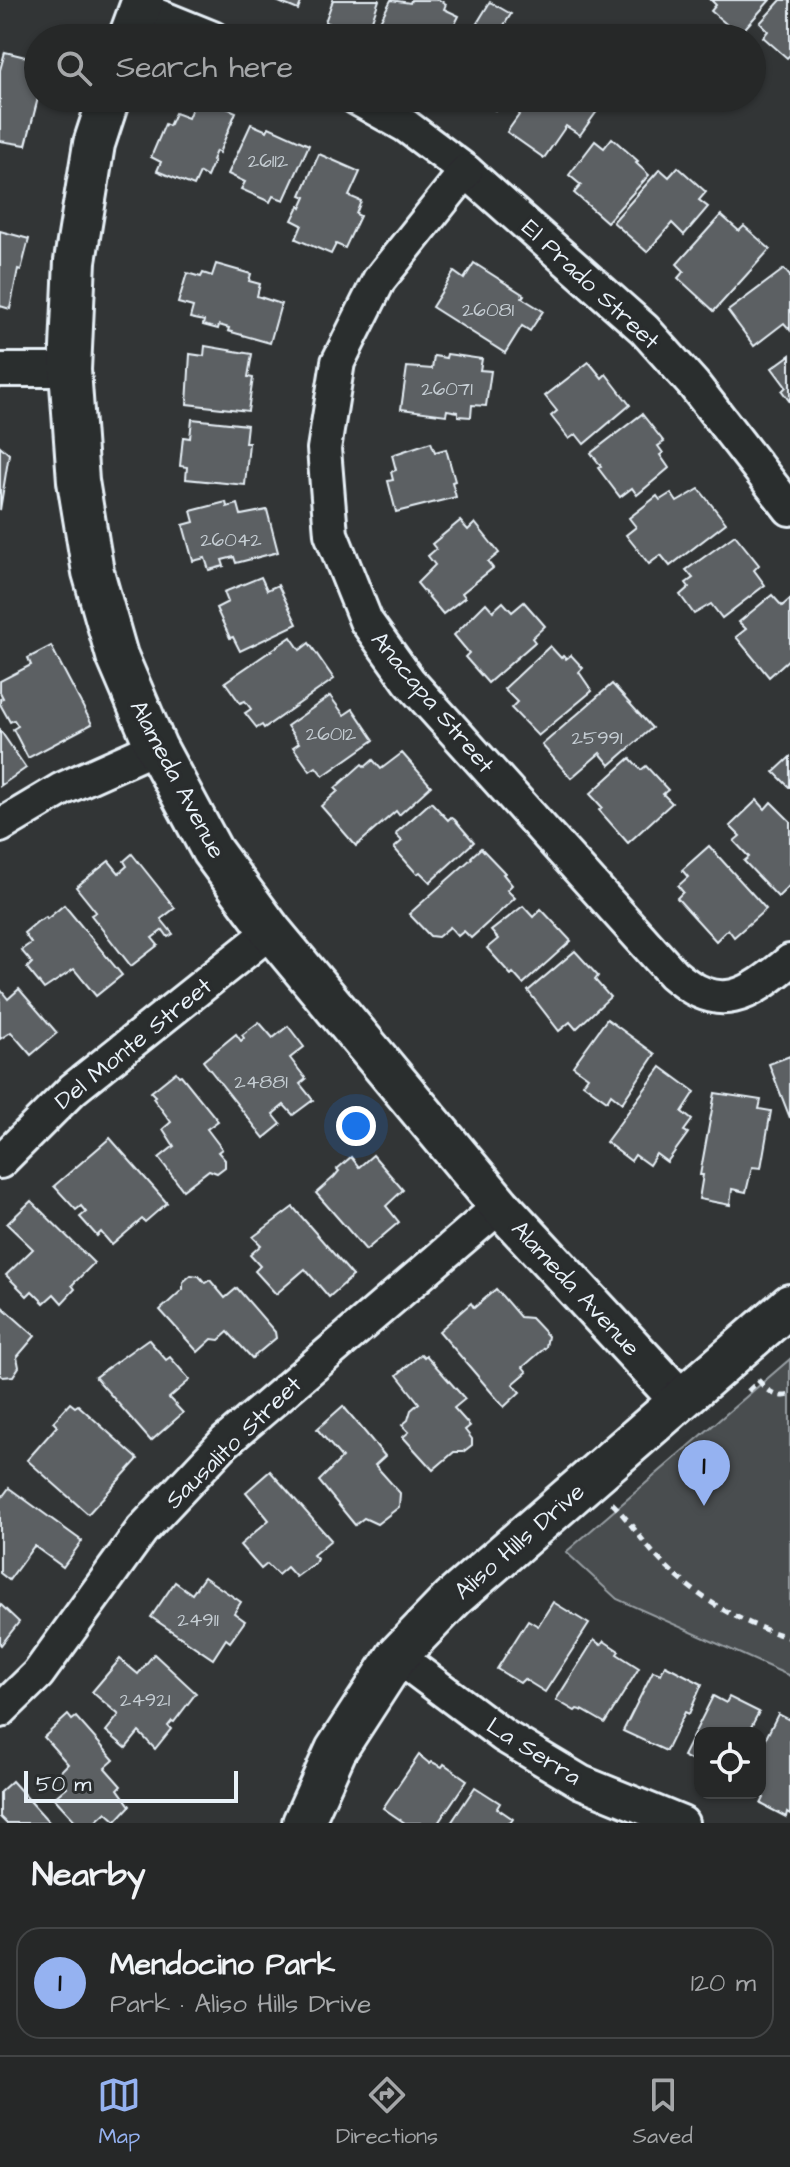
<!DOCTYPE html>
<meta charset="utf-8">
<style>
:root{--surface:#262828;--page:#323434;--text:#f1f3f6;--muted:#a4a6a8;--line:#424445;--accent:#95b2f1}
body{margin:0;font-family:"Architects Daughter",sans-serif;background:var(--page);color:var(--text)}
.controls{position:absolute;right:24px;bottom:24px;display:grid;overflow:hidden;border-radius:16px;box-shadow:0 2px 6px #0004}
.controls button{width:72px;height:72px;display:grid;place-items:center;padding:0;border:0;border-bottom:2px solid var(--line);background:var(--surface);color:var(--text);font:40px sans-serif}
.scale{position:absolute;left:24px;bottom:20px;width:214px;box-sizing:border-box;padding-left:8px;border:4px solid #e8f1f8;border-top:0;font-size:22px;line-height:28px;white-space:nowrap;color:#e8f1f8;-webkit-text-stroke:6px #2a2d2e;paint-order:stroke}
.you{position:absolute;left:356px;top:1126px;width:28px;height:28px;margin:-20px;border:6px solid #fff;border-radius:50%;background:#1a73e8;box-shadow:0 0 0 12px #1a73e833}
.badge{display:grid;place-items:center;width:52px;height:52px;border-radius:50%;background:var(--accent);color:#111;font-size:26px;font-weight:700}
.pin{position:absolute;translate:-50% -66px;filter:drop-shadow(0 2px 4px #0008)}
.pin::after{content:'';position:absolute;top:42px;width:28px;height:24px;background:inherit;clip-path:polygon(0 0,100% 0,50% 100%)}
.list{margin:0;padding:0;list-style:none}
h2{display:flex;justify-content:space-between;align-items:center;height:104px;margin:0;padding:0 32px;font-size:34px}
h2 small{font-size:26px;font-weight:400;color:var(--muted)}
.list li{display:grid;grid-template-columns:52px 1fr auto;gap:24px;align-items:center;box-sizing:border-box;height:112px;margin:0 16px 16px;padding:0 16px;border:2px solid var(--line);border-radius:24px}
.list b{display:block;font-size:30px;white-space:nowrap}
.list p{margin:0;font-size:26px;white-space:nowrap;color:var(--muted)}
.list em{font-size:26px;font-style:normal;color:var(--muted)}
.icon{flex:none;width:44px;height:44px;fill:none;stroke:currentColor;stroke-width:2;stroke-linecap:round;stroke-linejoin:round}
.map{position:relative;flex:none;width:790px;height:1823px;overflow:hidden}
.search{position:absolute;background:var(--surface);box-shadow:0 2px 6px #0004;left:24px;right:24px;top:24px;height:88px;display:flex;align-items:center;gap:20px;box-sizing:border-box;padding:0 28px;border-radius:44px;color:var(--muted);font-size:30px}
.sheet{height:232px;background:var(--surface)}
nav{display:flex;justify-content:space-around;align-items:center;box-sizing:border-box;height:112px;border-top:2px solid var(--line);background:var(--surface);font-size:22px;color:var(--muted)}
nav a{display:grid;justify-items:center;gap:4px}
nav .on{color:var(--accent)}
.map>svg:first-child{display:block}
</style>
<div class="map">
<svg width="790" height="1823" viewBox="0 0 790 1823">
<rect width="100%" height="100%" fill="#323536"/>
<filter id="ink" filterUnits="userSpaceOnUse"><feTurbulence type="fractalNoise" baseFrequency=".0125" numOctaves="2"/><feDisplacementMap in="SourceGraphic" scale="16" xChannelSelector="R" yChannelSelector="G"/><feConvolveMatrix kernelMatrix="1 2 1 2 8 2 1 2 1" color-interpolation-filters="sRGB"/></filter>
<g filter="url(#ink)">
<!-- green -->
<polygon fill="#494d4f" stroke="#989fa4" stroke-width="2" points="790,1359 790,1676 617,1599 566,1552"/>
<!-- building -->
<g fill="#5c6063" stroke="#e8f1f8" stroke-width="2">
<polygon points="274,0 302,0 298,10"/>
<polygon points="333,0 379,0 366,38 325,22"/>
<polygon points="391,0 410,3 411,0 439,0 446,4 444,9 459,16 448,38 382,38 388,27 379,23"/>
<polygon points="711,0 770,0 739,35 711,11 716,5"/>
<polygon points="781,0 790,0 790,55 787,58 763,37 768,31 760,23"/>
<polygon points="490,2 511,14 499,33 509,38 468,38"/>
<polygon points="5,52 38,60 38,98 26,145 0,141 0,70"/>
<polygon points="196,98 203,98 236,112 219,153 216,151 212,160 214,161 207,177 200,173 194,186 157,171 161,162 151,157 165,124 169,126 175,113 188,118"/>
<polygon points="473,98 502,98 495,110"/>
<polygon points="531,98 594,98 591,102 600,107 580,135 566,126 544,158 507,132"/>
<polygon points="251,124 267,131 269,127 309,145 284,200 273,196 270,202 241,189 245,182 228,174"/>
<polygon points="612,138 638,161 636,163 649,175 607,222 574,193 581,185 569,175 595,141 604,148"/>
<polygon points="319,154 360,172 349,196 361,201 356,214 360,216 345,248 336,244 331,254 296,239 302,225 292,220 299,206 301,208 306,197 301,195"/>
<polygon points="678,167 706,192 699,200 708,207 684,235 672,223 647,252 613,222 660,169 669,177"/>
<polygon points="721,215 739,231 744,226 770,249 714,311 678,278 684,271 677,264"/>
<polygon points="0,231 29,239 21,270 18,269 10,309 0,306"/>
<polygon points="474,263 524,295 522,298 543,311 530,331 522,326 505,353 432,307 454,272 464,279"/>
<polygon points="216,264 251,274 249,281 260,284 257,296 281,304 270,343 228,331 229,328 219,325 218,329 203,325 204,321 190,318 193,307 178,303 187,273 201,277 203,273 212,276"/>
<polygon points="784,269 790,276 790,330 784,323 754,346 728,311"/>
<polygon points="205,346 252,354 248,377 253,378 248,411 187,404 190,354 204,356"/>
<polygon points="447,354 482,359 480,370 491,371 486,406 472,405 471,417 458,416 458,412 447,410 446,415 401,409 407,367 432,369 434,356 446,358"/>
<polygon points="790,355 790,402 782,391 786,387 772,368"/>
<polygon points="589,362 602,378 606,374 630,405 584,444 576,434 569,439 551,416 557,411 545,396"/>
<polygon points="642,414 664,442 658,446 663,453 660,455 669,468 637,495 632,488 620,497 598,468 601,466 591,453"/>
<polygon points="192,419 247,425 245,443 249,443 245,485 186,479 187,467 180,466 183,437 190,438"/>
<polygon points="431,442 435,452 446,449 455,481 452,482 456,497 396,512 388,481 393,480 391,472 396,470 392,455"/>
<polygon points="0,446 9,454 0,510"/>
<polygon points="699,489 726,523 670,566 661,555 649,564 626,535 636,527 629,518 657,496 660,500 671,493 677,502"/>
<polygon points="226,502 227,507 238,504 241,515 267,510 278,552 236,563 234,557 222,560 224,566 209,570 205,558 193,561 183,525 194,522 191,511"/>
<polygon points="460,521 468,530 475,523 499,553 488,562 493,568 462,593 465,597 443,614 417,583 435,565 428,556 436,549 432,544"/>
<polygon points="735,535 759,565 754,570 765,585 722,618 711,604 694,614 680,595 689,587 686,583 693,578 686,570"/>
<polygon points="261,577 267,590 278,585 297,624 240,651 233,637 230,638 216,608 228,602 224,592"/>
<polygon points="772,595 782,606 790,599 790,658 769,677 736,637 746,629 739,622"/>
<polygon points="503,602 512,612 524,602 545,626 532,638 535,642 488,683 465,657 469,653 454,635 486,603 493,611"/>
<polygon points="291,637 300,650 309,643 334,679 264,728 262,725 257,728 245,713 251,709 245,701 240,703 225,682"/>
<polygon points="51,646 92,724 28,758 13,729 18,726 14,720 10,722 0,704 0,699 3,698 0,692 0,681 31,665 28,658"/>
<polygon points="550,646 561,658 563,656 566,659 571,655 583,668 579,672 592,691 538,736 511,708 517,702 504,689"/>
<polygon points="612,684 652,728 610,765 600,753 571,778 542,745"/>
<polygon points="330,696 344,715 353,709 374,740 323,776 316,767 310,771 293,747 299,743 287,726"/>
<polygon points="0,730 26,768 0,786"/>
<polygon points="402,753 431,786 399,815 396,811 356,846 321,806 338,791 335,788 362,764 365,767 373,760 381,769"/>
<polygon points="790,757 790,787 789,787 774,772"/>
<polygon points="630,758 641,770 646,766 668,790 663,794 672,803 628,843 599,810 602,807 590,794"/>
<polygon points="757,800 765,809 771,802 790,821 790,885 778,897 744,861 749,857 734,841 740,836 730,826"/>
<polygon points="431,802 448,820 451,817 455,820 474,842 430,882 420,872 417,874 394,848 402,841 396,835 397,832"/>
<polygon points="709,846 766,909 734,937 728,929 716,941 677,898 683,892 678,886 688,877 682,870"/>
<polygon points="481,848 505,873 503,874 512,885 507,890 515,898 471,938 464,931 458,936 450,927 438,937 430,936 409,914 472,858 471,857"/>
<polygon points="132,854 175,908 161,919 173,934 168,937 163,930 152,938 158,945 131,966 91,915 96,912 76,887 109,861 119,873 127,866 124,861"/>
<polygon points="64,905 122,975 96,996 74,969 44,989 27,968 32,963 21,950 31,943 24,933 38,921 46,917 47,919"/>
<polygon points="523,906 533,917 541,909 571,941 523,984 513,973 511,975 487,948 498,939 491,931"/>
<polygon points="575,951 598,976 595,980 610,997 576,1029 570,1022 559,1031 528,991"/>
<polygon points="0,989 8,999 19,989 57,1033 31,1055 11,1032 0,1039"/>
<polygon points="607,1019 655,1054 622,1103 611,1094 607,1101 583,1084 588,1077 573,1066"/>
<polygon points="259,1022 273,1038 288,1026 304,1047 290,1058 306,1079 300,1084 313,1100 293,1115 284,1105 273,1114 281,1124 264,1138 203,1061 236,1034 241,1041 244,1038 242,1035"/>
<polygon points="790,1056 790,1118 769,1064"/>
<polygon points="661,1067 695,1092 682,1112 692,1120 684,1131 688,1133 667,1162 656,1154 649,1165 635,1155 631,1161 606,1142"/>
<polygon points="176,1072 179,1076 181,1075 218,1121 207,1129 222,1149 218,1152 225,1160 225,1167 217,1173 209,1170 183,1190 159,1158 174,1146 163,1129 171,1122 153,1098 155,1096 151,1092"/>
<polygon points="715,1093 761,1100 759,1109 771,1111 761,1168 752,1167 746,1192 732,1189 730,1205 699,1199 703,1175 700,1175"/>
<polygon points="110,1138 167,1203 145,1222 142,1219 112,1245 101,1232 97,1236 80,1217 86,1212 81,1206 76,1210 54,1186"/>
<polygon points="373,1155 403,1190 386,1206 399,1222 366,1250 316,1193 334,1177 339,1171 337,1169 351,1157 359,1167"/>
<polygon points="31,1201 94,1263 72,1285 75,1289 62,1303 54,1294 44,1303 32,1291 27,1296 6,1275 33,1249 7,1224"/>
<polygon points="293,1207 353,1276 329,1297 305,1269 276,1294 255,1271 260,1266 250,1255 261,1245 253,1237"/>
<polygon points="191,1275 199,1276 205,1283 210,1280 225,1298 237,1288 275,1332 276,1338 252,1358 228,1332 219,1340 212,1339 198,1352 160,1310 183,1289 183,1282"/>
<polygon points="496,1289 520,1317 531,1318 548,1336 546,1347 523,1367 527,1372 513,1384 520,1392 504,1407 439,1331 471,1303 474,1308"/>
<polygon points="0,1305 35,1336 17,1357 19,1367 13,1376 3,1377 0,1375"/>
<polygon points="148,1339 166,1360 170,1357 190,1380 169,1398 183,1413 151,1441 95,1377"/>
<polygon points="421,1354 424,1357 426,1355 465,1399 454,1408 470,1426 465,1430 472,1439 472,1445 463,1452 454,1452 433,1470 403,1437 409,1432 402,1425 408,1420 411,1410 419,1403 397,1375"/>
<polygon points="70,1403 75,1407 78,1405 138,1459 88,1514 27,1460 57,1426 53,1422"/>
<polygon points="343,1406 385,1456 375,1465 400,1493 399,1507 377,1524 364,1518 355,1525 319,1481 342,1458 317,1429"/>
<polygon points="270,1471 331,1540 313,1555 317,1559 315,1563 296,1577 287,1567 278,1575 267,1564 261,1569 240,1545 269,1520 246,1492"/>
<polygon points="9,1488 82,1541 63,1567 34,1546 9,1580 0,1573 0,1500"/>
<polygon points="204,1577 241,1602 234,1613 245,1621 230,1642 226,1639 213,1659 151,1617 175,1582 192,1594"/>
<polygon points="553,1602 589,1624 545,1692 524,1679 520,1683 497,1669 528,1620 538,1626"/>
<polygon points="0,1604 19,1622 1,1645 0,1644"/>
<polygon points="594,1640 601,1645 604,1641 619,1651 617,1654 639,1668 605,1723 584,1711 577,1709 575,1711 556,1700"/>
<polygon points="154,1654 196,1693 174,1722 172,1721 168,1726 171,1729 155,1749 139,1732 126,1748 106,1731 119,1715 92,1692 120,1659 138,1674"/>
<polygon points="665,1665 702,1684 689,1714 685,1712 666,1751 623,1731 653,1671 661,1674"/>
<polygon points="713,1696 726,1703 729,1697 759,1712 751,1727 755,1729 753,1733 700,1733 700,1765 683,1756"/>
<polygon points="778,1714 790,1720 790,1814 787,1812 786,1817 761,1804 764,1798 754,1793 760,1793 760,1750"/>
<polygon points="68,1715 72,1720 76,1717 114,1760 105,1768 121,1786 118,1789 130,1806 116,1821 106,1812 94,1823 77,1823 54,1798 67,1787 61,1780 61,1771 68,1764 44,1737"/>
<polygon points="419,1755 430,1764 432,1762 442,1767 444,1764 467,1780 438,1823 405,1823 383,1808"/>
<polygon points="12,1781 50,1823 6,1823 0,1817 0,1792"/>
<polygon points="475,1787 500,1803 497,1808 513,1819 510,1823 451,1823"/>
</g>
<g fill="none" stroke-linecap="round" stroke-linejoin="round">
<!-- minor casing -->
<g stroke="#e8f1f8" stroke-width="38">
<g id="minor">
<polyline points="139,8 213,38"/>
<polyline points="356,98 406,126 466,171 644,329 694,385 790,509"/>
<path d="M466,171L379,280L338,362L324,449L331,534L366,621L409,681L673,974C720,1015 748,996 790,961"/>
<polyline points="0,370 70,370"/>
<polyline points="0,826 62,789 156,747"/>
<polyline points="0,1162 73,1089 271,931"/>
<polyline points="397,1656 504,1736 581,1782 682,1823"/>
<polyline points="0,1711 38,1674 142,1530 225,1442 500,1206"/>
</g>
</g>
<!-- tertiary casing -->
<g stroke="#e8f1f8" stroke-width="46">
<g id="tertiary">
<polyline points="129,38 143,0"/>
<polyline points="109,98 94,144 75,261 70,370 78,481 93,572 117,656 156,747 212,851 271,931 500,1206 680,1400"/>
<polyline points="303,1823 336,1750 397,1656 453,1598 790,1305"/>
</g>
</g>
<!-- path -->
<g stroke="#e8f1f8" stroke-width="5" stroke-dasharray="8 6" stroke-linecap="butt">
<path d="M758,1380C767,1390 776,1399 790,1395"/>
<polyline points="748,1391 759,1381"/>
<path d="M612,1503C628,1519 640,1538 655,1555C693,1596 737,1622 790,1638"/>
</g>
<!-- minor -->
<use href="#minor" stroke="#2a2d2e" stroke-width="32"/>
<!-- tertiary -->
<use href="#tertiary" stroke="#2a2d2e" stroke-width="40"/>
</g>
</g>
<g text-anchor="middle" stroke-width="7" stroke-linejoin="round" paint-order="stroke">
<!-- number labels -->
<g font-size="20" fill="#c5cdd3">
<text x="268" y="167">26112</text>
<text x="488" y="316">26081</text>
<text x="447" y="395">26071</text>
<text x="231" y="546">26042</text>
<text x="331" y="740">26012</text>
<text x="597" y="744">25991</text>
<text x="261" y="1088">24881</text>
<text x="198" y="1626">24911</text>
<text x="145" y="1706">24921</text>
</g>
<!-- street labels -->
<g font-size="24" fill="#e8f1f8" stroke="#2a2d2e">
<text transform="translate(591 284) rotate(43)" y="8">El Prado Street</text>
<text transform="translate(433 702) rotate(50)" y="8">Anacapa Street</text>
<text transform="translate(178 779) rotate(62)" y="8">Alameda Avenue</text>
<text transform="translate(133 1043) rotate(-39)" y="8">Del Monte Street</text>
<text transform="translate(576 1288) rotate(47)" y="8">Alameda Avenue</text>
<text transform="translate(233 1442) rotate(-44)" y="8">Sausalito Street</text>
<text transform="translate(519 1541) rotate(-41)" y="8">Aliso Hills Drive</text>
<text transform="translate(534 1751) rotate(32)" y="8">La Serra</text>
</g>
</g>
</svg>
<div class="controls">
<button><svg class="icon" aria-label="locate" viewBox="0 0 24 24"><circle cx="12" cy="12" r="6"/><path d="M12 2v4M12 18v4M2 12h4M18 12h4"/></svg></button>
</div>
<div class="scale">50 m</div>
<div class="you"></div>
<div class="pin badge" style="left:704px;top:1506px">1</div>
<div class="search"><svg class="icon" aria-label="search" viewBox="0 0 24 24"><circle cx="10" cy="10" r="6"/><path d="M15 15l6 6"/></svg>Search here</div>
</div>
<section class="sheet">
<h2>Nearby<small></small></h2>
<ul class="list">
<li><span class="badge">1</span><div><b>Mendocino Park</b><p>Park · Aliso Hills Drive</p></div><em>120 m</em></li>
</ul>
</section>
<nav>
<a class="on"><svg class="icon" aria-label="map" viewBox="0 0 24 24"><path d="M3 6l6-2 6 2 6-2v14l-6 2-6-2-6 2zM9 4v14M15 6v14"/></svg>Map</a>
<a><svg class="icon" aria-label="directions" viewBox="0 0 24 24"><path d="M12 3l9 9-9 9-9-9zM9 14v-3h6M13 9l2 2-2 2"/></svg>Directions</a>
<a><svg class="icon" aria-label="saved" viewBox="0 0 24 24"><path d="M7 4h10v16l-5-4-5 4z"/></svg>Saved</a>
</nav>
